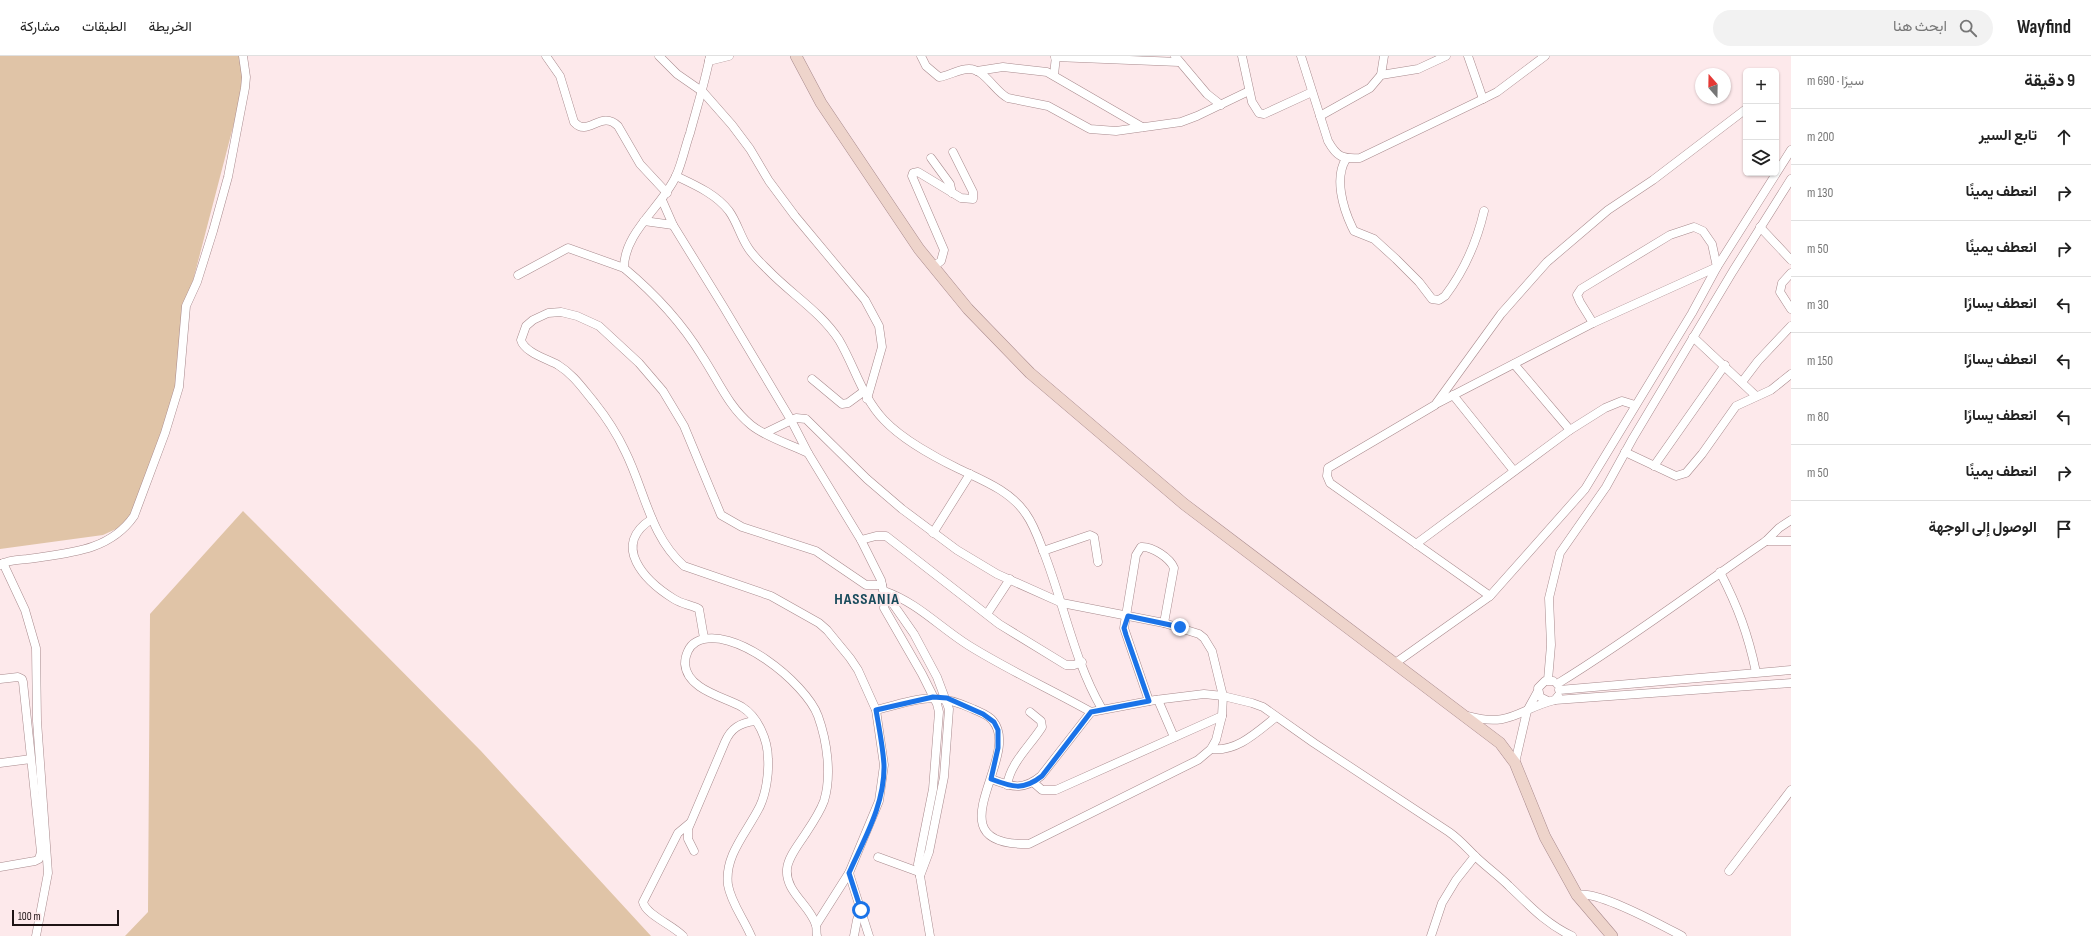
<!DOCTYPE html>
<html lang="ar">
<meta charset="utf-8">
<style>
:root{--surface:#fff;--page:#f2f2f2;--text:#222;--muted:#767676;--line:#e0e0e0}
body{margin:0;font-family:"Sofia Sans Condensed",Vazirmatn,sans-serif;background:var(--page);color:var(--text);direction:rtl}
.controls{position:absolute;right:12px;top:12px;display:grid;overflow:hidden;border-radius:6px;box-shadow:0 1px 3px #0004}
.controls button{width:36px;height:36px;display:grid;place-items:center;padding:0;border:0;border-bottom:1px solid var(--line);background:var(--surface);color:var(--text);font:20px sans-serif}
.compass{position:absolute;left:1695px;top:12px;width:36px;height:36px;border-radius:50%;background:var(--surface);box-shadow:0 1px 3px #0004;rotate:340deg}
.scale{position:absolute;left:12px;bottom:10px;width:107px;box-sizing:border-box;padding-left:4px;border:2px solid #1e1314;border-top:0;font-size:11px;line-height:14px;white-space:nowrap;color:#1e1314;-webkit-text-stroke:3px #fde9eb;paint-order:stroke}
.stop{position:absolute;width:12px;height:12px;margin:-9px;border:3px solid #1a73e8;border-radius:50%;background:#fff}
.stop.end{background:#1a73e8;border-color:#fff;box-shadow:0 1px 4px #0008}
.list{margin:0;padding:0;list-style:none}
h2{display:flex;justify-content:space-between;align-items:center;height:52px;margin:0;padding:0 16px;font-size:17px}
h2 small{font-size:13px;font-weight:400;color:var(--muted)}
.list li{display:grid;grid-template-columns:26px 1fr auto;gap:12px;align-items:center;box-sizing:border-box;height:56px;padding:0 16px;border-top:1px solid var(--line)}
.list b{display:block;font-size:15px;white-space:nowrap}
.list em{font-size:13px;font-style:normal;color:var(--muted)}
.icon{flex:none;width:22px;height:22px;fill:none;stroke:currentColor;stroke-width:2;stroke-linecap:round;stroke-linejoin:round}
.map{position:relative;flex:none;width:1791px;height:880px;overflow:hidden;direction:ltr}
header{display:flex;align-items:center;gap:24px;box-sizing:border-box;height:56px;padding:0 20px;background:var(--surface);border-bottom:1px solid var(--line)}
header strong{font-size:19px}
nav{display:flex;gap:22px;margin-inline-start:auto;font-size:14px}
.search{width:280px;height:36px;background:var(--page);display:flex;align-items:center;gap:10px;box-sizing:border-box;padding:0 14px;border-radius:22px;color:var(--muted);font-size:15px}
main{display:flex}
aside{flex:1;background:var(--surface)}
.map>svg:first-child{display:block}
</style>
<header>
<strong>Wayfind</strong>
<div class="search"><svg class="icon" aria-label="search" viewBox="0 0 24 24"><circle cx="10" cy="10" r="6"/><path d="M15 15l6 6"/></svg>ابحث هنا</div>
<nav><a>الخريطة</a><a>الطبقات</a><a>مشاركة</a></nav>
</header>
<main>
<aside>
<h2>9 دقيقة<small>سيرًا · 690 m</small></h2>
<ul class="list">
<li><svg class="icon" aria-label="ahead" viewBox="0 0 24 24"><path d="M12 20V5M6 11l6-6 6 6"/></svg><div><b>تابع السير</b></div><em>200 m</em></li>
<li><svg class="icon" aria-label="right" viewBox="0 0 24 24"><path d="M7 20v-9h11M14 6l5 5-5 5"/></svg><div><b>انعطف يمينًا</b></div><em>130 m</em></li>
<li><svg class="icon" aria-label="right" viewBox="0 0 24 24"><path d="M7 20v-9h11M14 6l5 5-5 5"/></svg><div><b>انعطف يمينًا</b></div><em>50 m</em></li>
<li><svg class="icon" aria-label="left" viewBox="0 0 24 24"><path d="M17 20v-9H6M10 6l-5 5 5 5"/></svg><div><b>انعطف يسارًا</b></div><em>30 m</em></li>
<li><svg class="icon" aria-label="left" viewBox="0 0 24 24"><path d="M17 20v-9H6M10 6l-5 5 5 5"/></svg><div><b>انعطف يسارًا</b></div><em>150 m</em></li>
<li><svg class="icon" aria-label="left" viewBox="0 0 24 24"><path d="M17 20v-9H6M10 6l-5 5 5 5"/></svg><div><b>انعطف يسارًا</b></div><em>80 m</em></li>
<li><svg class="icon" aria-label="right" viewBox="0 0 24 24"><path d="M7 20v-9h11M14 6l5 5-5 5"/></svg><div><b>انعطف يمينًا</b></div><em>50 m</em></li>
<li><svg class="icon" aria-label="arrive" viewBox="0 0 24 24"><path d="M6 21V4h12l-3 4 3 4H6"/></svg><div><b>الوصول إلى الوجهة</b></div></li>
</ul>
</aside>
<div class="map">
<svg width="1791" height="880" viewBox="0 0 1791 880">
<rect width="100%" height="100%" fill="#fde9eb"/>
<!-- green -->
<g fill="#e0c4a7">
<polygon points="0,0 241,0 245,25 189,240 182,317 129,467 103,479 0,493"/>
<polygon points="243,455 481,695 651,880 125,880 148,856 150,558"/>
</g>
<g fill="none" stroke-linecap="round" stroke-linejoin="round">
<!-- street casing -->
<g stroke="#a88a8d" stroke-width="9">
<g id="street">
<path d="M546,0L560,20L574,66C588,82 601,53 618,70L640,108L667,137"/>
<polyline points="659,0 677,18 703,36 732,69 750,93 769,125 795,160 865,244 879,270 882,291 867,343"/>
<path d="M710,0C705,26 697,51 690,77C685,91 682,107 676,120C662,151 624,176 624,212C654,237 682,267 702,300C718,324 728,350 751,369C767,382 790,388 808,397"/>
<path d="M921,0L926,10L939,21C949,20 958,13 969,13C985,13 995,36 1008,42L1048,50L1090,73L1116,75L1181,66L1197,60L1249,35"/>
<polyline points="1175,0 1207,38 1221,49"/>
<polyline points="1242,0 1252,46 1259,57 1264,58 1312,36"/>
<path d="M1301,0L1328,85C1337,101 1342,103 1360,102L1483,43L1497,36L1545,0"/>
<polyline points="1468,0 1483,43"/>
<polyline points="1055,1 1179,6"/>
<polyline points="709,5 729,0"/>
<polyline points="977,15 1003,11 1047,16 1142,71"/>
<polyline points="1054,19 1056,0"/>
<polyline points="1381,19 1384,0"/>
<polyline points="1320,60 1370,32 1381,19 1418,13 1446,0"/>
<polyline points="931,102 950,128 952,137"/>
<path d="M1346,103C1334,122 1343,152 1352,171L1354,175L1374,183L1396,203L1419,226L1432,243L1439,244L1445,240C1464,215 1477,185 1484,155"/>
<path d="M676,120C695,129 716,138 729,155C737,166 740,179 747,190C752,199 761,207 768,214C791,238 821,256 839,284C855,311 862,341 884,364C902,383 936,402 959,413C982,424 1011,435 1026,458C1034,469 1039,484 1044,497C1064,548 1074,605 1102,653"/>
<polyline points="644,165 673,169 662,144"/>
<polyline points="673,169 723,250 791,364 808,397 861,484 881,524 885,544 884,552 922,618 937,648 939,656 933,733 918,808 930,880"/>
<polyline points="1760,171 1791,204"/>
<polyline points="933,211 941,205 944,194 912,120 913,117 918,116 961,142 973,143 973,136 953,96"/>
<polyline points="1791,217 1782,227 1780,236 1791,253"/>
<polyline points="518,219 568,192 624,212"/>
<polyline points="1693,281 1756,340"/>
<polyline points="1514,308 1570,374"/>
<polyline points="812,323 842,348 848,347 863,336"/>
<polyline points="1742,326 1758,305 1791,270"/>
<polyline points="1453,339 1514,415"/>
<polyline points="1438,347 1593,267 1717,211 1791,94"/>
<path d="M765,377L796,362L806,363L867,423L902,453L957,494L997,518L1062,547L1164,567L1199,578L1204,582L1212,595L1223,640L1222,660L1216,684L1211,693L1198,704L1029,788C929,790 1023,701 993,665C989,659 979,656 973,653C931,634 917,644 876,654"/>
<polyline points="1625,396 1676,420 1686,417 1702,398 1736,350 1771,334 1791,318"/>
<polyline points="1654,410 1725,309"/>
<path d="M652,463C610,489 645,525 674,543C682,548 691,549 699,553L704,582"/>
<polyline points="933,477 970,418"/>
<polyline points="861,484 876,480 886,480 999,568 1066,609 1074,609 1082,606"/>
<polyline points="1766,485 1791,485"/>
<polyline points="1416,488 1570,374 1605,352 1622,345 1635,349"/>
<polyline points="1043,495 1090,479 1094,481 1098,506"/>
<polyline points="3,507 25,554 36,592 37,665 48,817 36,880"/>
<path d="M0,509C7,504 19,504 27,503C67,497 109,496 134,460L165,377L179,331L186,250L197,226L213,175L228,121L245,32L246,21L243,0"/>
<path d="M1720,516C1738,551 1748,578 1756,616"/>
<path d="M884,535C918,547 938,570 968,589C1008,614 1050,633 1091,656"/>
<polyline points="1490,540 1330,427 1327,420 1328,412 1435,349 1501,258 1547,206 1608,154 1653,124 1746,53"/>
<polyline points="885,544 893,548 914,578 937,621 949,653 944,721 929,796 920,820"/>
<polyline points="987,558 1010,523"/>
<polyline points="1394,608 1490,540 1585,433 1692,257 1717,211 1712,188 1703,175 1694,171 1670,179 1581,233 1577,239 1580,246 1593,267"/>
<polyline points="0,623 18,621 22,623 23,626 41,796 39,803 35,805 0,811"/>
<polyline points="1548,624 1551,589 1549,542 1560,497 1606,431 1633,382 1733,215 1791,123"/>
<path d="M1557,628C1629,584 1696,533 1766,485L1779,472L1791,464"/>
<polyline points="1559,634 1791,614"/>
<polyline points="1158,644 1174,681"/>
<polyline points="1555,644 1791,627"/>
<path d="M1149,645L1124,572L1136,499L1141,491C1152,490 1170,502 1174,512L1164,567"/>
<polyline points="1548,645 1540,641 1538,632 1545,625 1553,625"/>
<path d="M1468,660C1511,672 1518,653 1555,644L1558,640"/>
<path d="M1211,693C1237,696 1257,676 1276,661"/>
<polyline points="0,707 31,703"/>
<polyline points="1515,707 1527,655 1538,635"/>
<path d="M991,723C1012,731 1023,735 1041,720L1091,656L1155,644L1204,638L1223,640L1252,647L1263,651L1314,687L1449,776C1459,783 1466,791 1474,799C1485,810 1498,819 1509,830C1529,849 1546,868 1572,880"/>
<polyline points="1034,727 1042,734 1056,734 1222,660"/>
<path d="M1007,729C1011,706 1030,690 1042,671L1041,665L1030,656"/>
<path d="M694,795L688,783V773L725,686C731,672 740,667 755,665"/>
<polyline points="878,801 919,816"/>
<polyline points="1729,815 1791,734"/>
<polyline points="849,817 869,880"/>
<path d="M1577,839C1598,834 1661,869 1682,880"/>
<path d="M816,869L849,817L879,745L884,709L876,654L858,614L850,602L827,574L819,567L771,540L684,510C650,480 645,435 625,395C617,378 606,361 594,346C583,333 573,318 558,309C547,303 524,296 521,284L526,270L533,264L548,257L561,256L577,260L599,270L639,307L663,335L684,370L721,459L742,471L816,495L866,529H882"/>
<path d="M683,880C673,869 646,859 643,846L678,777L690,767"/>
<path d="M751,880C744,863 731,847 728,829C724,799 748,775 760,750C766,737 769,717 768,703C768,684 758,661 742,651C725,641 687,634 685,608C685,599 689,590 696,586C732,567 806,627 818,660C827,685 832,719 824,745C820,756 812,768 806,777C799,788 788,801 787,813C785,836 810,849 816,869C817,872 816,877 817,880"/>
<polyline points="854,880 857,864 861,853"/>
<polyline points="1431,880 1442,847 1456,824 1475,800"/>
</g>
</g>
<!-- secondary casing -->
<g stroke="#a88a8d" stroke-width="12">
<polyline id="secondary" points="796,0 821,47 919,193 968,253 1030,317 1184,448 1500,687 1515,707 1545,781 1577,839 1612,880"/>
</g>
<!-- street -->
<use href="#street" stroke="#fff" stroke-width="8"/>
<!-- secondary -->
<use href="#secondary" stroke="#eed4cb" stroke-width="11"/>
</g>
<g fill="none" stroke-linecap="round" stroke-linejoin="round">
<!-- route -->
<path stroke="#1a73e8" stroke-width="5" d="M861,854L849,817C864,783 885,748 884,709C883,691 879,672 876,654L933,641L947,642L983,658L994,666L998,674V692L991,723C1012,731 1023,735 1042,720L1091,656L1149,645L1126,579L1124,572L1128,560L1180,571"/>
</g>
<g text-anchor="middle" stroke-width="4" stroke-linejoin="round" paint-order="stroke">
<!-- district labels -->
<g font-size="16" font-weight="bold" letter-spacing="1" fill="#194b5c" stroke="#fde9eb">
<text x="867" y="548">HASSANIA</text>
</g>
</g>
</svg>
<div class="controls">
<button>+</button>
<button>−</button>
<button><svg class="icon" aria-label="layers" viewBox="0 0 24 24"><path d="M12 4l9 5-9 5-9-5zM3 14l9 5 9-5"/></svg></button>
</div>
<svg class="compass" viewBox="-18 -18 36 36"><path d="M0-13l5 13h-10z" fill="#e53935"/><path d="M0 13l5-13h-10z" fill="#767676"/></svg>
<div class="scale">100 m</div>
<div class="stop" style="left:861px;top:854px"></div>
<div class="stop end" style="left:1180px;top:571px"></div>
</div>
</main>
